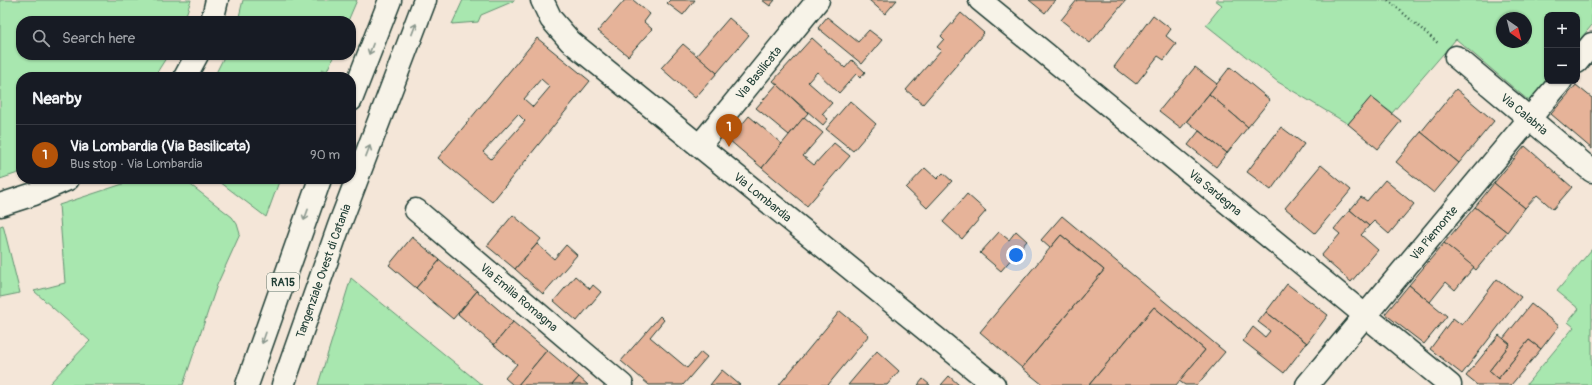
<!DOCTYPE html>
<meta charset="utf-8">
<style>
:root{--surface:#171b24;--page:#20242c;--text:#f1f3f6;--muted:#9ea1a6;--line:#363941;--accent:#b45309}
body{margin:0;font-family:Pangolin,sans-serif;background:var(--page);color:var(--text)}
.controls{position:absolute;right:12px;top:12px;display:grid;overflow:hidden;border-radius:8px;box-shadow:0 1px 3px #0004}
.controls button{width:36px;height:36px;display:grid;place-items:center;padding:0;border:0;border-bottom:1px solid var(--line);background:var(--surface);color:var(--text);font:20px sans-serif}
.compass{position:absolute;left:1496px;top:12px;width:36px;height:36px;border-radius:50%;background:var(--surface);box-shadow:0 1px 3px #0004;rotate:145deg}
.you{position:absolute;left:1016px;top:255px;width:14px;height:14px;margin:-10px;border:3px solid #fff;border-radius:50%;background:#1a73e8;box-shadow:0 0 0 6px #1a73e833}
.badge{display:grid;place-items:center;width:26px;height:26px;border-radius:50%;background:var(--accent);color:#fff;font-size:13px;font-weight:700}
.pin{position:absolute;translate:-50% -33px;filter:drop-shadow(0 1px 2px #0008)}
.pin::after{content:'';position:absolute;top:21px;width:14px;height:12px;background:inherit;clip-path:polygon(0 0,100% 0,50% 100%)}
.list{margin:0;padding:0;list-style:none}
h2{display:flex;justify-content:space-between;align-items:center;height:52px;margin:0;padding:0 16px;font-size:17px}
h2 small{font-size:13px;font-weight:400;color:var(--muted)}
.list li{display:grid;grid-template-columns:26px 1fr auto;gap:12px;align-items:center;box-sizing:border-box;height:60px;padding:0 16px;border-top:1px solid var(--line)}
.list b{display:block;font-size:15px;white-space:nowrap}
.list p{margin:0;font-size:13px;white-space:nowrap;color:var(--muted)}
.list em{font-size:13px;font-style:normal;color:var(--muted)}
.icon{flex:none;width:22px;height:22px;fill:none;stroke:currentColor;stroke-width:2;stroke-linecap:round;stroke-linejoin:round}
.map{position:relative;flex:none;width:1592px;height:385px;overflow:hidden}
.search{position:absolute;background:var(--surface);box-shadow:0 1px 3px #0004;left:16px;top:16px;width:340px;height:44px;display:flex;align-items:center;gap:10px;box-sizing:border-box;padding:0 14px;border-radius:16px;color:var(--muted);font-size:15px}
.panel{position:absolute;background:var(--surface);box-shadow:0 1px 3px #0004;left:16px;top:72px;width:340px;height:112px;border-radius:16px}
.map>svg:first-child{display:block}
</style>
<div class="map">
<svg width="1592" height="385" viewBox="0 0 1592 385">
<rect width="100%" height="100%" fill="#f4e6d8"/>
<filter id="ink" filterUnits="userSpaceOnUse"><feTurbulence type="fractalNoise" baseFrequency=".025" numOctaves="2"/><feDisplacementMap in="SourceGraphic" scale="8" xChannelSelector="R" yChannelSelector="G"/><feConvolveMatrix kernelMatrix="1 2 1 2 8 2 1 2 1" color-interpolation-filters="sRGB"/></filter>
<g filter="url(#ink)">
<!-- green -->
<g fill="#a8e7af" stroke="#649272" fill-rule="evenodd">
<polygon points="0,0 191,0 184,21 21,21 21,55 168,55 154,77 21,77 21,172 0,179"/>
<polygon points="243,0 357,0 348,21 238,21"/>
<polygon points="463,0 514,0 514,1 481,15 478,22 452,24"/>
<path d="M1215,0H1592V25L1577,43V15H1547V79L1529,101L1456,39L1392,113L1371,97L1348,124L1278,82L1206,25L1222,5ZM1502,18H1526V42H1502Z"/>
<polygon points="225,55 334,55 327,71 322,69 319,77 214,77"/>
<polygon points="138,179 183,179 232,217 237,224 240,234 217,285 183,385 48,385 90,341 34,291 65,283 59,205"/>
<polygon points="216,179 280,179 266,217"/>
<polygon points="3,225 20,293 0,297 0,226"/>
<polygon points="1592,249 1592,385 1526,385 1574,327 1568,322 1579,309 1557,291"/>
<polygon points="351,278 482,385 318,385"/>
</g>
<!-- building -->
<g fill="#e6b399" stroke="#1f3d34" fill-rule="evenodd">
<polygon points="625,0 633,0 650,14 644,22 652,29 628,56 598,31"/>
<polygon points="670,0 695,0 683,15 667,3"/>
<polygon points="762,0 775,0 770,6"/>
<polygon points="869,0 897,0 885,14"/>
<polygon points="1029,0 1055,0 1045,13"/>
<polygon points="1077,0 1126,0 1090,43 1061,20"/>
<polygon points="961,13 984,33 923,104 906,90 941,50 937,47 944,39 941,36"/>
<polygon points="1153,15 1171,29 1166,36 1176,44 1164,60 1158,56 1136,84 1114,67"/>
<polygon points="827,17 858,42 869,30 882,40 862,64 818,28"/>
<polygon points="729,18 749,35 717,73 696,56"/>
<path d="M537,38L590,81L492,202L438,158ZM541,79L550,87L533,107L524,99ZM518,114L525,121L491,159L483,152Z"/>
<polygon points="812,38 845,68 852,60 865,72 860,78 856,74 839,93 817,72 808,82 832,103 822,114 828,119 823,125 773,81"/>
<polygon points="683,44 717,73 695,98 661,68"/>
<polygon points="1195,67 1217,84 1181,128 1159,111"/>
<polygon points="1230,67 1270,100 1248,127 1209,94"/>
<polygon points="777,84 808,113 789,135 756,108"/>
<polygon points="1576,85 1592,98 1592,149 1551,114"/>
<polygon points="1456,89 1494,121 1459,163 1421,132"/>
<polygon points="1209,94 1248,127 1227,153 1187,121"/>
<polygon points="1371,97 1401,121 1378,149 1348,124"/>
<polygon points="850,101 876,124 853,151 826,129"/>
<polygon points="749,116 782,144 762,168 729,140"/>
<polygon points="804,117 823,133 803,156 814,165 834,143 850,156 807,206 762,168"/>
<polygon points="1281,127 1304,144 1271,190 1247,172"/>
<polygon points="1199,131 1227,153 1216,167 1188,145"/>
<polygon points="1421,132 1459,163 1434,193 1396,162"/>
<polygon points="1525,146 1572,187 1553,209 1537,195 1525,208 1494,183"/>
<polygon points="1321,165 1351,190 1315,233 1285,208"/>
<polygon points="925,168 937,179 943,173 952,181 927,208 906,188"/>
<polygon points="1385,180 1414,204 1389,234 1374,221 1369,226 1350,210 1361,197 1367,201"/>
<polygon points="1494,183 1525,208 1507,232 1475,207"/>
<polygon points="967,194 986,211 962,239 943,222"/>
<polygon points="1475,207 1507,232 1476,270 1444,243"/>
<polygon points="1350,210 1369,226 1361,235 1378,250 1351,282 1321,256 1340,234 1334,229"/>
<polygon points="513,215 541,239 515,269 487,246"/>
<polygon points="1062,216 1225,352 1197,385 1185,385 1179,381 1205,350 1154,307 1089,385 1043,385 1022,368 1104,270 1061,235 1050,248 1041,240"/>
<polygon points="1016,231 1027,241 1001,271 980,253 999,232 1009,240"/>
<polygon points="1061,235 1104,270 1022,368 980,332"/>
<polygon points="412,237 440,260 416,288 389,265"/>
<polygon points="1444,243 1474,267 1455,290 1446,282 1430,302 1409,285"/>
<polygon points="537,244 554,259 566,245 577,255 543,294 515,269"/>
<polygon points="440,260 477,291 453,319 416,288"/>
<polygon points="575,276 590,289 593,285 601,292 577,321 554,301"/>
<polygon points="1497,279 1521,297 1462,374 1430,349 1453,318 1462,325"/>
<polygon points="1287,284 1328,315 1307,343 1266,312"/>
<polygon points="1409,285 1447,316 1424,344 1385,314"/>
<polygon points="477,291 513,322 494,345 458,314"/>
<polygon points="1531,304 1559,326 1541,349 1529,340 1498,379 1489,371 1510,344 1503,339"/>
<polygon points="1154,307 1205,350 1176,385 1089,385"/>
<polygon points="840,311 869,335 828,385 779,385"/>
<polygon points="1266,312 1307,343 1284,373 1243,341 1253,327 1265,337 1270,331 1258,322"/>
<polygon points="660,316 664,320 650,337 687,368 701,352 707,357 683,385 649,385 621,361"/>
<polygon points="513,322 547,350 518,385 513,385 505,378 517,364 494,345"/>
<polygon points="1499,335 1510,344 1489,371 1498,379 1529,340 1541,349 1511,385 1477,385 1466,376"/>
<polygon points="547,350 579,377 572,385 518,385"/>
<polygon points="877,351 899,371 887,385 848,385"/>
<polygon points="722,370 740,385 710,385"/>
<polygon points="949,376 959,385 941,385"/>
<polygon points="579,377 588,385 572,385"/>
<polygon points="923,379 930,385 918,385"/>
</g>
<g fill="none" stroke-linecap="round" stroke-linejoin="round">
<!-- minor casing -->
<g stroke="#1f3d34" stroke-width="25">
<g id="minor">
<path id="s1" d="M980,0L1450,385"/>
<path id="s2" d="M1456,57L1592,171"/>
<polyline points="1577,62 1592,44"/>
<path id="s3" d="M700,145L818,0"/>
<path id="s4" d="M416,210L622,385"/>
<path id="s5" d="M1307,385L1561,81"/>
</g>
</g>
<!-- tertiary casing -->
<g stroke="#1f3d34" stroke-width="25">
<g id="tertiary">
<path id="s6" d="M542,0L551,19L570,41L994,385"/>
<polyline points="212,21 217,0"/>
<polyline points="185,77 197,55"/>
<polyline points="0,205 34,194 68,179"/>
</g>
</g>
<!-- motorway casing -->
<g stroke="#1f3d34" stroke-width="25">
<g id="motorway">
<polyline points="351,100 390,0"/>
<polyline points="247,385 320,179"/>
<path id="s7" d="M283,385L339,226L425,0"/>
</g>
</g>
<!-- path -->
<polyline stroke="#1f3d34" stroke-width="2.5" stroke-dasharray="1 3" stroke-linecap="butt" points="1388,0 1439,44"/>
<!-- minor -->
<use href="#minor" stroke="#f7f3e8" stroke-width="22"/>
<!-- tertiary -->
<use href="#tertiary" stroke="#f7f3e8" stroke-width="22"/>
<!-- motorway -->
<use href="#motorway" stroke="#f7f3e8" stroke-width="22"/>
</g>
<!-- one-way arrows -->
<defs><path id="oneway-shaft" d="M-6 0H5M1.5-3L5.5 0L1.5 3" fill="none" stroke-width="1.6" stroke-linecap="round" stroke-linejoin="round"/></defs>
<g stroke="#8b988e">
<use href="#oneway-shaft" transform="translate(414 29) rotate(-69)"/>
<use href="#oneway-shaft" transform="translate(371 49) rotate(111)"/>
<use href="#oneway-shaft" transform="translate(368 151) rotate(-69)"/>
<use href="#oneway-shaft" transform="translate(306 215) rotate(110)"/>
<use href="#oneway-shaft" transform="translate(264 338) rotate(109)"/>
</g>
</g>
<g text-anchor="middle" stroke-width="3.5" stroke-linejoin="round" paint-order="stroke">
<!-- shield labels -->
<rect fill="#f7f3e8" stroke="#60746a" stroke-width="1" x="267" y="273" width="32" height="18" rx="3"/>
<g font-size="11" font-weight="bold" fill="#1f3d34">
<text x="283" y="286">RA15</text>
</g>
<!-- street labels -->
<g font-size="12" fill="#1f3d34" stroke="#f7f3e8">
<text dy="4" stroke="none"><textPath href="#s3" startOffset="93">Via Basilicata</textPath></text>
<text dy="4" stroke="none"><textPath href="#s2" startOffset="89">Via Calabria</textPath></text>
<text dy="4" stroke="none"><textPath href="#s1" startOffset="304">Via Sardegna</textPath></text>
<text dy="4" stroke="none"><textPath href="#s6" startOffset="298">Via Lombardia</textPath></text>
<text dy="4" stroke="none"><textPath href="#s5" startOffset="198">Via Piemonte</textPath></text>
<text dy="4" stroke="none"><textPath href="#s7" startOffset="121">Tangenziale Ovest di Catania</textPath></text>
<text dy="4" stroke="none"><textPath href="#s4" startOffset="135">Via Emilia Romagna</textPath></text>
</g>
</g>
</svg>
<div class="controls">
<button>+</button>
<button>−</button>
</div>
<svg class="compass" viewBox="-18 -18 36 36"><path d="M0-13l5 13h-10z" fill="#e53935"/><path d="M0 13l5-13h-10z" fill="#9ea1a6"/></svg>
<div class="you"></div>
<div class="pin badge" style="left:729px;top:147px">1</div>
<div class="search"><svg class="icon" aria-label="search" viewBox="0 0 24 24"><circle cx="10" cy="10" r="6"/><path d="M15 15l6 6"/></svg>Search here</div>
<section class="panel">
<h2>Nearby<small></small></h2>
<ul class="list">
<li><span class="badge">1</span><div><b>Via Lombardia (Via Basilicata)</b><p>Bus stop · Via Lombardia</p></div><em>90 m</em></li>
</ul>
</section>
</div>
